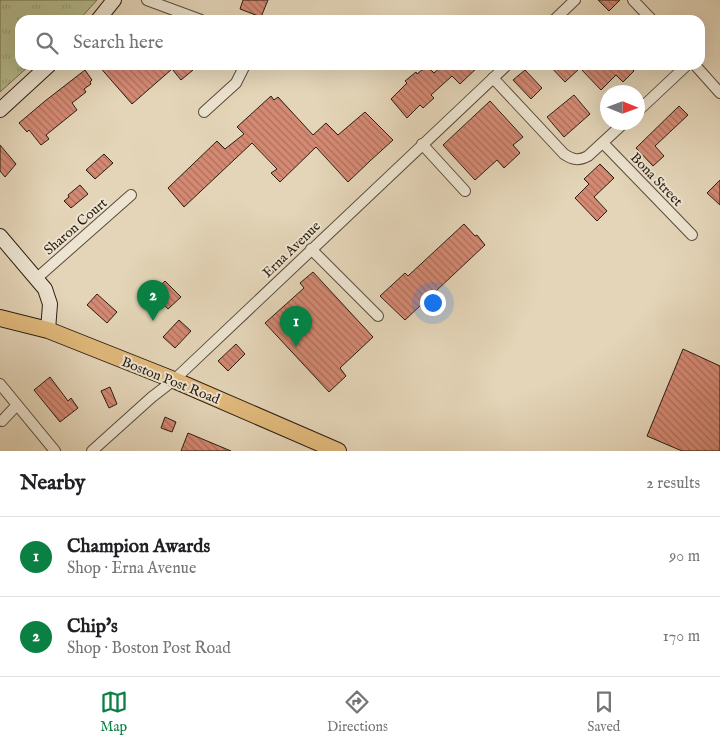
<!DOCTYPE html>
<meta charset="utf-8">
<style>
:root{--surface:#fff;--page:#f6f6f6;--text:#202124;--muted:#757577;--line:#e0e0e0;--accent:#0b8043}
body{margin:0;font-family:"IM FELL English",serif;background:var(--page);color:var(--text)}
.compass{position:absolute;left:600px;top:85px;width:45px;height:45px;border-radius:50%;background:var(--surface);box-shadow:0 5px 20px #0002;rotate:91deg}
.you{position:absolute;left:432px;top:302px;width:18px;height:18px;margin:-12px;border:4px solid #fff;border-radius:50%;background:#1a73e8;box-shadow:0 0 0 8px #1a73e833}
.badge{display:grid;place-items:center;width:32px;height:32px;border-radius:50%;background:var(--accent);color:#fff;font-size:16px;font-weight:700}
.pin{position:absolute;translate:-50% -41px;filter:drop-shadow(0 1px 2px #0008)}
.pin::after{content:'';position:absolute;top:26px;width:18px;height:15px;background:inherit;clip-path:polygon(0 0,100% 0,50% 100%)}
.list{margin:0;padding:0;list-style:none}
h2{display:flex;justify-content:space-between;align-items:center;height:65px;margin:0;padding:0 20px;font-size:21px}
h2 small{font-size:16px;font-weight:400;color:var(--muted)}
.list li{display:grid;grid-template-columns:32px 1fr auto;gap:15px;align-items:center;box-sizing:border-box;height:80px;padding:0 20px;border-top:1px solid var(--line)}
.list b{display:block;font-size:19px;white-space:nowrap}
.list p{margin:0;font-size:16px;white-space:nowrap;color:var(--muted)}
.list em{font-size:16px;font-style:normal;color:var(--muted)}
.icon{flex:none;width:28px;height:28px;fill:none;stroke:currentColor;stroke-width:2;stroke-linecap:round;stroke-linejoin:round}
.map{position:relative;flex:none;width:720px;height:451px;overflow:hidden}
.search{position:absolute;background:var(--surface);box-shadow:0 5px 20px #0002;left:15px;right:15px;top:15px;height:55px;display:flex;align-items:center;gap:12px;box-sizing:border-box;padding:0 18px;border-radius:15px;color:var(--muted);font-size:19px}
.sheet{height:225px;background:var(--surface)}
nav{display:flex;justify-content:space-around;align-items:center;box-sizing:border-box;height:70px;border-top:1px solid var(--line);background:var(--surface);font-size:14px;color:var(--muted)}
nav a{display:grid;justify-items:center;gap:2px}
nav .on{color:var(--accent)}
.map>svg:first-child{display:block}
</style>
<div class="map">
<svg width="720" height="451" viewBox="0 0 720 451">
<defs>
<pattern id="park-tufts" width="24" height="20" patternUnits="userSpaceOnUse" patternTransform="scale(1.25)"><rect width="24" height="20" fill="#b6bd8e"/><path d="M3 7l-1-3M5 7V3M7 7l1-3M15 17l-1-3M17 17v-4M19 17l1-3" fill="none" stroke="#9da279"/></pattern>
<pattern id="building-back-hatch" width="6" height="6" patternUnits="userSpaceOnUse" patternTransform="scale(1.25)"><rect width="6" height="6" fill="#d48973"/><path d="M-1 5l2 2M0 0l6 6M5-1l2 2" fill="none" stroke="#ac6f5d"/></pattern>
</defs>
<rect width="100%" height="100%" fill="#e4d5b8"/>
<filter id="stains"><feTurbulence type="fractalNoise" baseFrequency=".004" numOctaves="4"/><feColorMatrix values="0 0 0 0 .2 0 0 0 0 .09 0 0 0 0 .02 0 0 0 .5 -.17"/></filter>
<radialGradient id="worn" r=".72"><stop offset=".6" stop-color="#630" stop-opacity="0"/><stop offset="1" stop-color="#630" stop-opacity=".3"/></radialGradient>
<!-- park -->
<polygon fill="url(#park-tufts)" stroke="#706e50" points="0,0 97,0 79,20 20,20 20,65 30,65 0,92"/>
<!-- building -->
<g fill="url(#building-back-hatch)" stroke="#2a1e11">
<polygon points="243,0 268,0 261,17 240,9"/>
<polygon points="598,0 620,0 609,11"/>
<polygon points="98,65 188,65 193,70 181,80 172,69 132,104"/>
<polygon points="443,65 480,65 460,84 452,76 431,95 434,98 423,108 420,105 407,118 391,99 407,83 405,81 416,72 417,74 427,66 434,73"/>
<polygon points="549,65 628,65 634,71 623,82 616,75 601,90 580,68 565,82"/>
<polygon points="85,70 92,80 90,82 91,84 84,89 86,92 72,103 77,110 46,135 49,139 41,145 29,130 27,132 19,123 45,101"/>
<polygon points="525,70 542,88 531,99 513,80"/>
<polygon points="574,95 590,114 564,137 547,117"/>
<polygon points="271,96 274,100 278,97 313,135 326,123 338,135 365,112 393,140 370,161 348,182 316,147 280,182 271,173 277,169 252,143 184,207 168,188 217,141 225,149 244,134 237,127"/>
<polygon points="490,101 523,137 513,145 520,153 504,168 497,160 475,180 443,145"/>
<polygon points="679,106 688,115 655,146 664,156 653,166 636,148"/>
<polygon points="0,145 16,164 5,177 0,171"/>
<polygon points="104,154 113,163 95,179 86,170"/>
<polygon points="600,164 614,178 594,197 607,211 597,221 575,198 589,184 584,179"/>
<polygon points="720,180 720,205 707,193"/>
<polygon points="80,185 88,194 71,208 64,201 69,197 68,195"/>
<polygon points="464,224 475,236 477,235 485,245 405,320 380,296 405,273 408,276"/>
<polygon points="313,272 373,337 340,368 346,376 329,392 265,323 304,288 300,283"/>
<polygon points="165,281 181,297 168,309 153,293"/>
<polygon points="97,294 117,312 107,323 87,305"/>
<polygon points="179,320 191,331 175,348 163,337"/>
<polygon points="236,344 245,354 228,371 218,361"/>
<polygon points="683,349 720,366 720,451 682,451 647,436"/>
<polygon points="50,377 68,401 71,398 78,408 60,422 34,390"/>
<polygon points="110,387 117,404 109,408 101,391"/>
<polygon points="165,417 176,422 172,432 161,428"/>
<polygon points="188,433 231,451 181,451"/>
</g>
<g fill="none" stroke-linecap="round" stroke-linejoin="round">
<!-- street casing -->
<g stroke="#584c3b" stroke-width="12">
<g id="street">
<polyline points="147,0 201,20"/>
<polyline points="633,0 652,20"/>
<polyline points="554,20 575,0"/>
<polyline points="695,65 720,93"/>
<path d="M493,78L564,154C573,160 579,161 588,156L625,122"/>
<polyline points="638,111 687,65"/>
<polyline points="204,112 236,83 245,65"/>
<polyline points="603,143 692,235"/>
<polyline points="422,144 465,191"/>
<polyline points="311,249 378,316"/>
<polyline points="37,278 131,195"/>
<polyline points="0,384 55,451"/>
<polyline points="2,421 16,406"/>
<polyline points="92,451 152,397 174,380 507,65"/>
</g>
</g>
<!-- secondary casing -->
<g stroke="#2a1e11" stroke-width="16">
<g id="secondary">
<polyline points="98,20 114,0"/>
<polyline points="0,110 49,65"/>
<polyline points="0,236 45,289 50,304 48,330"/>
</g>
</g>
<!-- primary casing -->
<g stroke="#2a1e11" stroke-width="18">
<polyline id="primary" points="0,318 48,330 174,380 338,451"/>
</g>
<!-- street -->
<use href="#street" stroke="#ede4d1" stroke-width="10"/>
<!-- secondary -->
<use href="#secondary" stroke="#ede4d1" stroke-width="14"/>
<!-- primary -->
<use href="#primary" stroke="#e2ba7c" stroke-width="16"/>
</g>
<g text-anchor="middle" stroke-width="4" stroke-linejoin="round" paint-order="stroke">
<!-- street labels -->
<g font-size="14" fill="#2a1e11" stroke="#ede4d1">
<text transform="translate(657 179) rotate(46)" y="5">Bona Street</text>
<text transform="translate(75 226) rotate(-41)" y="5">Sharon Court</text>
<text transform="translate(291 249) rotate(-44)" y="5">Erna Avenue</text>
<text transform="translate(171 380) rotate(22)" y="5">Boston Post Road</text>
</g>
</g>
<rect width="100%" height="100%" filter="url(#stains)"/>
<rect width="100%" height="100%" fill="url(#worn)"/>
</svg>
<svg class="compass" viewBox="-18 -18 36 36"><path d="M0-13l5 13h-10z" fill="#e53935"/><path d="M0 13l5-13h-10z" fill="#757577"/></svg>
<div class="you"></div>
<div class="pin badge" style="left:296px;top:347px">1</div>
<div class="pin badge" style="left:153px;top:321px">2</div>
<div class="search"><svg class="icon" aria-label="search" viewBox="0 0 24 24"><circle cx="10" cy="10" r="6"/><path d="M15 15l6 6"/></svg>Search here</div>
</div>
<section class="sheet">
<h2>Nearby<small>2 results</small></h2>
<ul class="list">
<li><span class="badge">1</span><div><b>Champion Awards</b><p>Shop · Erna Avenue</p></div><em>90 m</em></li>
<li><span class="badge">2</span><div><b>Chip's</b><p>Shop · Boston Post Road</p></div><em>170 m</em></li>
</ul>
</section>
<nav>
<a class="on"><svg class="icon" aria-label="map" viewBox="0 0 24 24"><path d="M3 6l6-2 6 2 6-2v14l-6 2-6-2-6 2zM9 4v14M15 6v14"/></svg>Map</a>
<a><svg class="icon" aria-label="directions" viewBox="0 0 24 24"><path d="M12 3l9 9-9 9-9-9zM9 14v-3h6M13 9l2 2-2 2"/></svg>Directions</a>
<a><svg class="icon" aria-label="saved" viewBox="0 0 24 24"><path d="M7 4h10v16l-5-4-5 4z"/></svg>Saved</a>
</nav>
